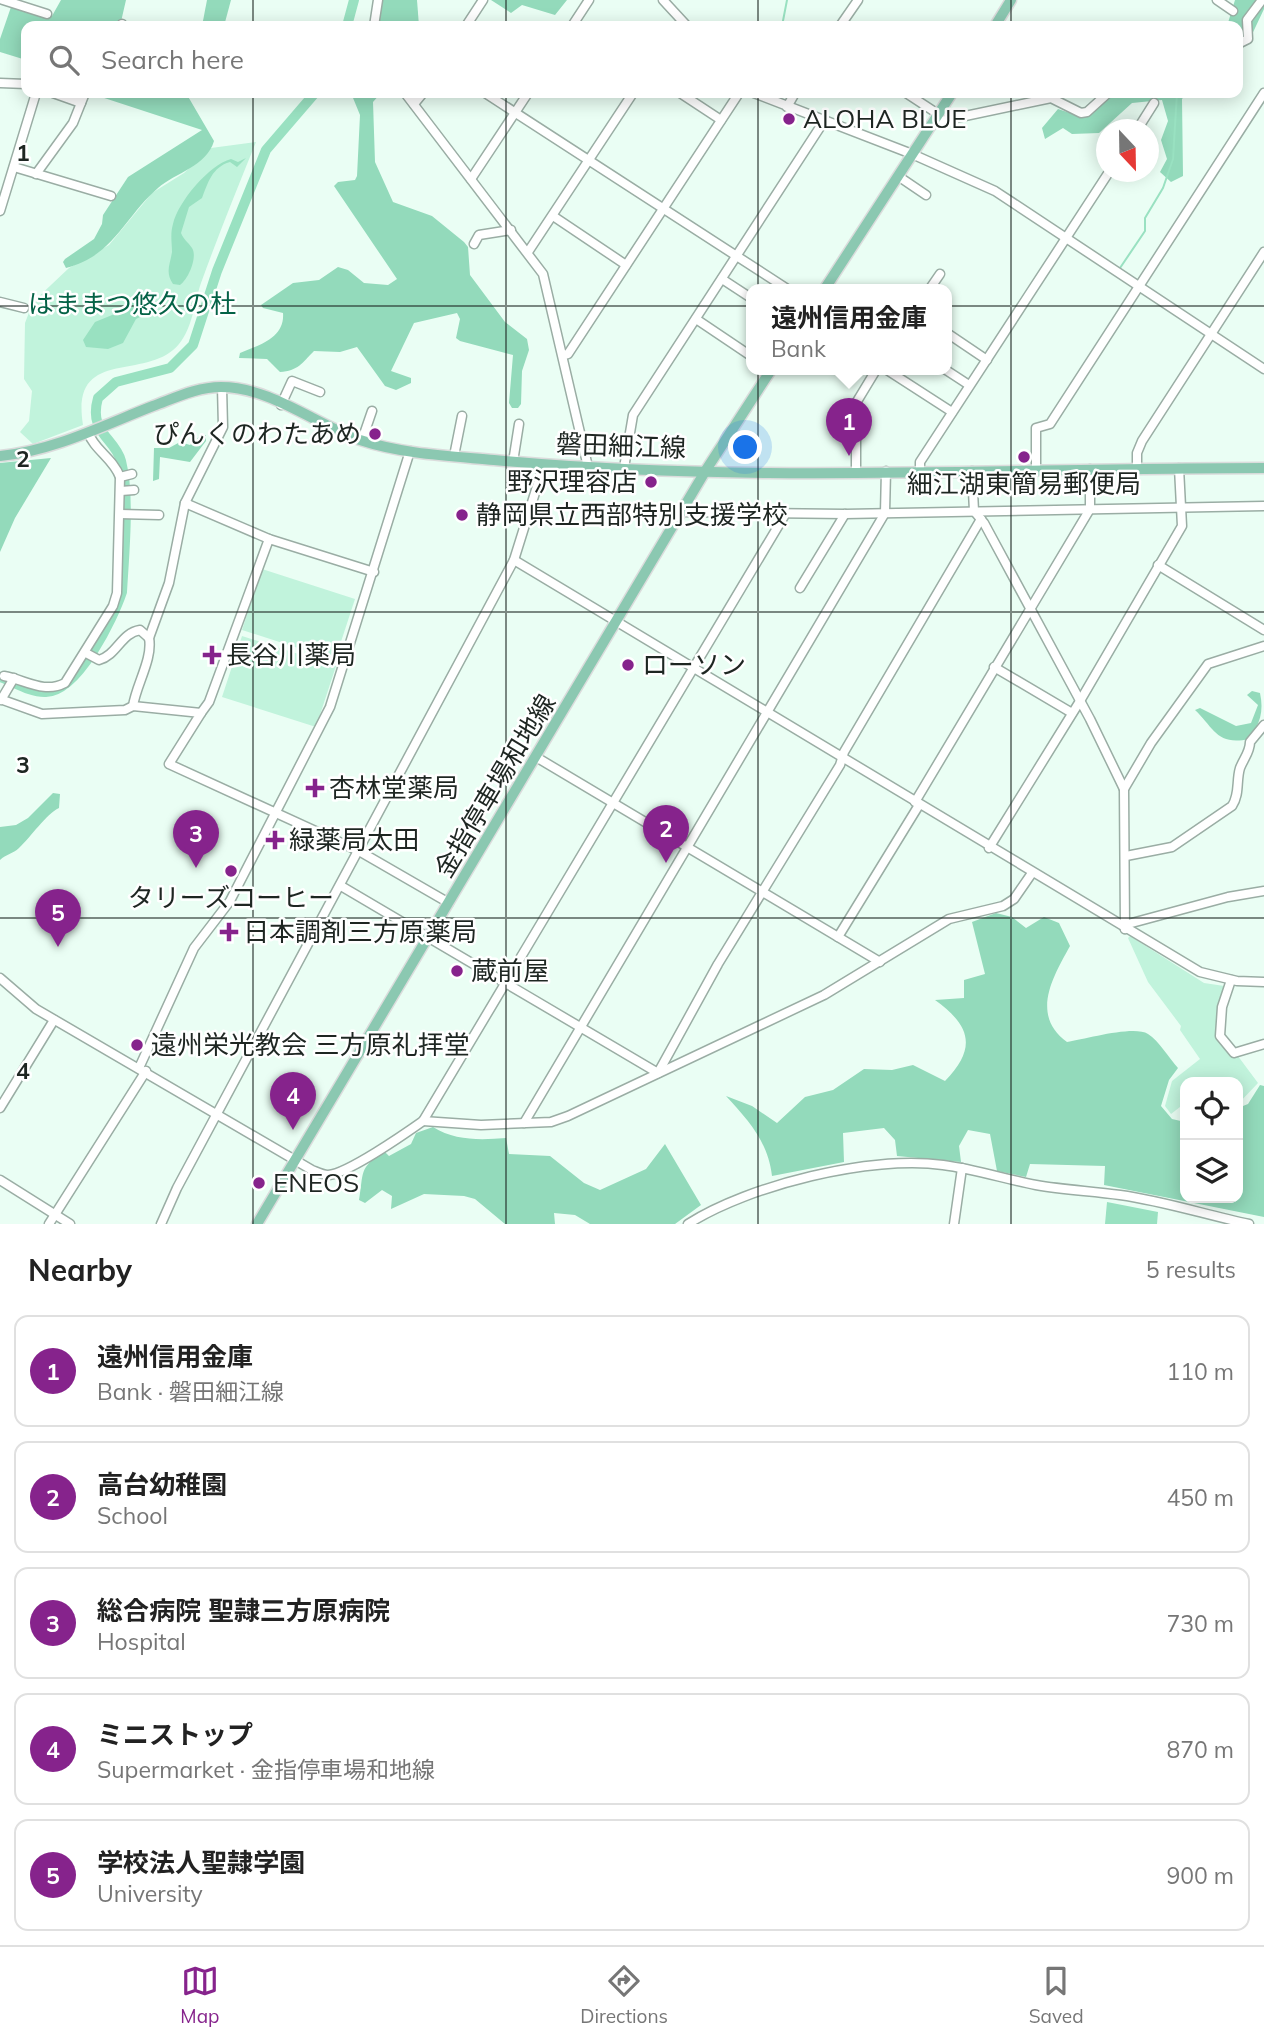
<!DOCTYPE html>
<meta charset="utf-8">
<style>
:root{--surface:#fff;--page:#f2f2f2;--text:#222;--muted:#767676;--line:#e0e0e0;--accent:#86238c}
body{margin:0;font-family:Mulish,"Noto Sans JP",sans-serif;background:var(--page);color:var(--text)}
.controls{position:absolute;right:21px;bottom:21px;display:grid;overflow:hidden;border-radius:14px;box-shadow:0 4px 18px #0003}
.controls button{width:63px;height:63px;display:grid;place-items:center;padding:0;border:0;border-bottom:2px solid var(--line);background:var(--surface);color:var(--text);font:35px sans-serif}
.compass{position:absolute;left:1096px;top:119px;width:63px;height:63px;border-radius:50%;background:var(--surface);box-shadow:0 4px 18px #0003;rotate:158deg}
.you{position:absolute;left:746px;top:448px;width:24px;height:24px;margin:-18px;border:5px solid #fff;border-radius:50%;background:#1a73e8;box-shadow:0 0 0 10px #1a73e833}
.badge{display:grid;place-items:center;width:46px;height:46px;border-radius:50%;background:var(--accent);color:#fff;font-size:23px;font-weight:700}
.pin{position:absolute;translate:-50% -58px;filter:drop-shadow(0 2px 4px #0008)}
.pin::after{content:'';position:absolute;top:37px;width:24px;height:21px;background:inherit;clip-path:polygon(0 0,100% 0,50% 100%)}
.popup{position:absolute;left:746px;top:284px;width:206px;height:91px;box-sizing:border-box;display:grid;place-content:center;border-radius:14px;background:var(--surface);filter:drop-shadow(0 2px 5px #0005);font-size:23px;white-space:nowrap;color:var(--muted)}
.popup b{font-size:26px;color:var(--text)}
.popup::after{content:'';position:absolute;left:50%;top:100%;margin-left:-14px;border:14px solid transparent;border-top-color:var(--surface)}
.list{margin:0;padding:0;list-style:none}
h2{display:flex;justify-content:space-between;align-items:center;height:91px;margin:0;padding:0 28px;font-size:30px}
h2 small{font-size:23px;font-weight:400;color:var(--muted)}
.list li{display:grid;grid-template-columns:46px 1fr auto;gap:21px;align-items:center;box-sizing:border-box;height:112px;margin:0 14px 14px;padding:0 14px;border:2px solid var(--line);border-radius:14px}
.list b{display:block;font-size:26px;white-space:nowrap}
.list p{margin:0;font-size:23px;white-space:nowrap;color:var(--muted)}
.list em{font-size:23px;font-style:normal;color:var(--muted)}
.icon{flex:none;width:38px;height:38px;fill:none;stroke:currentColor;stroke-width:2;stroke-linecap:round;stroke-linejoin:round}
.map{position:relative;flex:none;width:1264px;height:1224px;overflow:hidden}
.search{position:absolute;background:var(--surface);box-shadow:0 4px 18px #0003;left:21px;right:21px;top:21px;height:77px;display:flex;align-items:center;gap:18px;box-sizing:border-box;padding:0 24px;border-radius:14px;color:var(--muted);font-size:26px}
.sheet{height:721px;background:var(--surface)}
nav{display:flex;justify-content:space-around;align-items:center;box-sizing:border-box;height:98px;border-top:2px solid var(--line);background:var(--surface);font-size:19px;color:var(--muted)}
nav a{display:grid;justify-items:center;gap:4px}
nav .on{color:var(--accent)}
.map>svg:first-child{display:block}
</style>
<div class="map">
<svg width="1264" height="1224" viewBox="0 0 1264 1224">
<rect width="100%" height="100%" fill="#eafef4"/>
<!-- green -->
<g fill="#c1f3dc">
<path d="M256,142C237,189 218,236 201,283C194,303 193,327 179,344C147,383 70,345 83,425L33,444L20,432L29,421L32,391L24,379L25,323L33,302L69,268L109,245L152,193L184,173L211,148Z"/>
<polygon points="262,569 355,599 335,660 242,630"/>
<polygon points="242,636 336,666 316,727 222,697"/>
<polygon points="1130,936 1204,983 1231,987 1223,1008 1220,1032 1258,1083 1238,1104 1238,1082 1185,1082 1185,1103 1171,1114 1165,1106 1172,1081 1200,1059 1180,1030 1181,1026 1148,982 1128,938"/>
</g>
<!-- forest -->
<g fill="#93dabb">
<polygon points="61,0 126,0 120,26 26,26 26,60 0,52 0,39 11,7 52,16"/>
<polygon points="207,0 231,0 224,26 202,26"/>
<polygon points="381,0 417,0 419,26 377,26"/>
<polygon points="491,0 567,0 555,15 522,5 511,13"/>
<polygon points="1235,0 1264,0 1264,9 1247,45 1238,43 1238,26 1227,26"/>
<path d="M89,93H186L214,141C207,166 175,173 158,188C125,216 114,256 66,268L63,262L65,259L94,239L102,224L103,215L128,177L202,130Z"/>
<path d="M351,93H381L373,102L375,162L393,202L432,216L464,242L468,247L470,275L505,322L527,339L529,350L522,371L521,404L518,408H512L509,403L513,355L460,341L456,338L460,319L457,313L414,323L391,371L411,378V383L396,390L385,386L357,347L340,352L314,351C302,363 298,371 280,372L267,359L239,358L240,353C259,345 285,338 283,313L263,308L261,305L293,283L319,280L338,267L348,270L364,283L388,285L397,279L334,186L338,182L355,180L357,176L360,115Z"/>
<polygon points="1114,93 1187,93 1182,99 1183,176 1171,182 1160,172 1167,159 1161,140 1168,121 1162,100 1132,103 1099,133 1072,134 1063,128 1045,139 1042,128 1058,109 1082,117"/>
<polygon points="201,435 206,435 206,441 190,462 160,457 159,479 153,481 154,448 169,448 180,442 190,445"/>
<polygon points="51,458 15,518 0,552 0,463"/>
<path d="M1252,691L1260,693C1264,712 1260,724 1249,739C1217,746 1214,728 1195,710L1200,708L1236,726L1251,723L1258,705L1247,695Z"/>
<path d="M53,793L60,794L59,808C46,814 31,837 19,848C13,854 6,854 0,860V827L16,825L28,818Z"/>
<path d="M996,913L1012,917L1026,928L1044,917L1059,923L1070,946C1053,977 1030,1015 1067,1042C1086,1039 1134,1025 1148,1034C1159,1041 1169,1058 1178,1068L1169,1080L1161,1106L1172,1119L1185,1122V1198H1238V1108L1248,1104L1260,1085L1264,1086V1217L1104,1185L1105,1166L1030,1164L1026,1177L997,1171L990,1134L968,1130L959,1146L961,1162L897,1156L895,1140L884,1128L843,1133L844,1162L772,1176C768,1142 749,1121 726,1096L752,1106L777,1123L805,1097L833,1090L864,1069L892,1070L913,1065L945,1081C977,1048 971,1026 935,1000L964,998V980L985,974L972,922Z"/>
<path d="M433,1127C455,1141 481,1140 506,1138L509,1154L550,1156L584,1183L600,1190L646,1169L665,1144L701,1205L675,1224H590L575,1215L554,1213L555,1224H505L475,1199L464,1196L424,1194L391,1209L392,1196L382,1190L365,1203L359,1200C364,1172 358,1169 384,1151L389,1156L411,1144L416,1133Z"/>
</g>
<!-- water -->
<g fill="#99e1c1">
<path d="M246,158L237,167L230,162C212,167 208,183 202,198L189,207L181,233C184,240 188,242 192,248C198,257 188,280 180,285L173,284C165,272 170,265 172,252C172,243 170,234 173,224C178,202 209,165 231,159L238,162Z"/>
<polygon points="134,297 148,303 144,315 136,319 123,343 108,349 86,347 83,340 95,322 117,313"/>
<polygon points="1107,1202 1158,1212 1157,1224 1105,1224"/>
</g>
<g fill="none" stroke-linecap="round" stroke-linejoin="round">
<!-- stream -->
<g stroke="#99e1c1" stroke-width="2">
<polyline points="1246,15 1255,3"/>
<polyline points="782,26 787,0"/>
<polyline points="851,240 905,157"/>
<polyline points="1120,268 1145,231 1145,218 1163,188 1173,159 1177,93"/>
<polyline points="818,290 849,243"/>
</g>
<!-- river -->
<g stroke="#99e1c1" stroke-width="10">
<polyline points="347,26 354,0"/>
<path d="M0,677C14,682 31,693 46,692C78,691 113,619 122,592C124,555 130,496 121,461C115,438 88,433 98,398L116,382L170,368L193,345L217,271L266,150L315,93"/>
</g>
<!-- minor casing -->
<g stroke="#9aada4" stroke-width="11">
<g id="minor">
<polyline points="3,0 47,14"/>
<polyline points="663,0 687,26"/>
<polyline points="1217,0 1233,11"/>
<polyline points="122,26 122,24"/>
<polyline points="374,26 378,0"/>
<polyline points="466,26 483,0"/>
<polyline points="572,26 589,0"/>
<polyline points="840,26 858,0"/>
<polyline points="1238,44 1248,39 1247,20 1262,0"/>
<polyline points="0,83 26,84"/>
<polyline points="53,93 81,103"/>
<polyline points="405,93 543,274 588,467"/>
<polyline points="485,93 789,290"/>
<polyline points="680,93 721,120"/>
<polyline points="754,93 912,154 995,191 1264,369"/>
<polyline points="906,93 938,114"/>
<polyline points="414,104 423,93"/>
<polyline points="787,107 795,93"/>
<polyline points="932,123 1051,98 1081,113 1087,112 1108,93"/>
<polyline points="1137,130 1154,103"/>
<polyline points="14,167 111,196"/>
<polyline points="36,174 73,123 85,93"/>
<polyline points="898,176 926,195"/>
<polyline points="471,179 528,93"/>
<polyline points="0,211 36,93"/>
<polyline points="553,216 626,265"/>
<polyline points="474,244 479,235 511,230"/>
<polyline points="528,252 633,93"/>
<polyline points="722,279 751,298"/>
<polyline points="929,290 940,274"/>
<polyline points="0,302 24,308"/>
<polyline points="696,319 751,356"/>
<polyline points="947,333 987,360"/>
<polyline points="564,355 568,354 739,93"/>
<polyline points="887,370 952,412"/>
<polyline points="946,370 969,385"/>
<polyline points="281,405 292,381 320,392"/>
<polyline points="362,440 372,411"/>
<polyline points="454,456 462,416"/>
<polyline points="513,462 519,424"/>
<polyline points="624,468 633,415 824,121"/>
<polyline points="1137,468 1137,453 1142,441 1264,252"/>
<polyline points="1036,469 1036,428 1050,424 1264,93"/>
<polyline points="856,471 856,424 853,408 876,370"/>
<polyline points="920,471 920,462 1109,172"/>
<polyline points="972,471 974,511 984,523 1090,719 1124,789"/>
<polyline points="120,477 132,474"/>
<polyline points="121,491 134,490"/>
<polyline points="185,503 269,539"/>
<polyline points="682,512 845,514 1264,506"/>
<polyline points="120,514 159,515"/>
<polyline points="514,560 1200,972 1237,981 1264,982"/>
<polyline points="1158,565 1264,630"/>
<polyline points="800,588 845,514"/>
<path d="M86,653L99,660C117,655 121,633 140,630L149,638"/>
<polyline points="994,667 1072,713"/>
<path d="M4,676C26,680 44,694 65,683L113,606L117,593L120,477C113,458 94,450 88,432"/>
<polyline points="0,699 42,714 125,710 133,706 201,713 169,764 359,851 449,903"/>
<polyline points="1,700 14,678"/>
<path d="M133,706C136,685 153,659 149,638L169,583L185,503L223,427L222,387"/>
<polyline points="201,713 209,702 269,539 374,572"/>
<polyline points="536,757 880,962"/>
<polyline points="915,802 1090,509 1090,469"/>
<polyline points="989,848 1080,701 1182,526 1179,468"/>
<path d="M1126,856L1172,847L1232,806C1240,794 1236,781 1240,768C1244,758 1250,752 1250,742L1264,725"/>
<polyline points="341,886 658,1073 718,964 840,765 844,752 981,519"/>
<polyline points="1125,929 1124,789 1151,743 1208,664 1264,646"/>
<polyline points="1125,929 1128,924 1228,897 1264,891"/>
<polyline points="838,937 919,805"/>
<path d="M0,978L36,1009L312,1170C317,1172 323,1175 328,1175C347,1174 406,1133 423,1121L786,513"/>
<polyline points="1231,980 1222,1007 1220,1036 1234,1053 1264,1044"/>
<polyline points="139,1068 194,948 230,901 330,707 410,451"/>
<polyline points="0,1108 54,1020"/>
<polyline points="423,1121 481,1125 551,1122 568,1116 824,995 949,919 1003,906 1014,899 1032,873"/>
<polyline points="524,1123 885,513 886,471"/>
<polyline points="0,1180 70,1224"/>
<polyline points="49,1224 146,1071"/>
<polyline points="161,1224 177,1188 514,560 544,464"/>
<path d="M688,1224C749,1185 871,1155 943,1165C974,1169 1005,1179 1036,1185C1064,1190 1092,1191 1120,1195C1164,1201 1206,1215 1249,1224"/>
<polyline points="954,1224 962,1168"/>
</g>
</g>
<!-- major casing -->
<g stroke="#dbdcdc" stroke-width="13">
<g id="major">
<polyline points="995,26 1011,0"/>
<polyline points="824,290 952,93"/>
<path d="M0,456C53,451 104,425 153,406C175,398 197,387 221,387C270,387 315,424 360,440C402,454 450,456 494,460C749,484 1008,468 1264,468"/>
<polyline points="257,1224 706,470 771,370"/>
</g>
</g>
<!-- minor -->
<use href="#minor" stroke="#fff" stroke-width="8"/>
<!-- major -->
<use href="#major" stroke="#8bc8b1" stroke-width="10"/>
</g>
<!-- grid -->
<path fill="none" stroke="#1e2622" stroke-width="2" stroke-opacity="0.55" d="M253,0V26M506,0V26M758,0V26M1011,0V26M253,93V1224M506,93V1224M758,93V1224M1011,93V1224M0,306H1264M0,612H1264M0,918H1264"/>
<!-- markers -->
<g fill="#86238c" stroke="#fff" stroke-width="2.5">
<circle cx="789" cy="119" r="7"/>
<circle cx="375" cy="434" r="7"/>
<circle cx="1024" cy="457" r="7"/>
<circle cx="651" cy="482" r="7"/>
<circle cx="462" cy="515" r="7"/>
<path d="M208.5 644.5h7v7h7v7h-7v7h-7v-7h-7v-7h7z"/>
<circle cx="628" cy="665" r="7"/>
<path d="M311.5 777.5h7v7h7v7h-7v7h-7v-7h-7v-7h7z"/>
<path d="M271.5 829.5h7v7h7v7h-7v7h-7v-7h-7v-7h7z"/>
<circle cx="231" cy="871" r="7"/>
<path d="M225.5 921.5h7v7h7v7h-7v7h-7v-7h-7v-7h7z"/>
<circle cx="457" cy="971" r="7"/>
<circle cx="137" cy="1045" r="7"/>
<circle cx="259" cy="1183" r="7"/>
</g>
<g text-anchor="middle" stroke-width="5" stroke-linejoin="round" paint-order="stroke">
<!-- poi labels -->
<g font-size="26" fill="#1e2622" stroke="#fff" text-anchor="start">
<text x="803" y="128">ALOHA BLUE</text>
<text x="361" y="443" text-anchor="end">ぴんくのわたあめ</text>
<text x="637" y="491" text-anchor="end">野沢理容店</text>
<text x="1024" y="493" text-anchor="middle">細江湖東簡易郵便局</text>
<text x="476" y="524">静岡県立西部特別支援学校</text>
<text x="226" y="664">長谷川薬局</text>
<text x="642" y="674">ローソン</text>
<text x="329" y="797">杏林堂薬局</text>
<text x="289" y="849">緑薬局太田</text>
<text x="231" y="907" text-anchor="middle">タリーズコーヒー</text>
<text x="243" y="941">日本調剤三方原薬局</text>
<text x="471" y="980">蔵前屋</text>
<text x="151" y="1054">遠州栄光教会 三方原礼拝堂</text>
<text x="273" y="1192">ENEOS</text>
</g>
<!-- park labels -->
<g font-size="26" fill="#046246" stroke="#fff">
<text x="132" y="313">はままつ悠久の杜</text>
</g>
<!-- street labels -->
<g font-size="26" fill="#1e2622" stroke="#fff">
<text transform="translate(621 446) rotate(2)" y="9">磐田細江線</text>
<text transform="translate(495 786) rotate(-59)" y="9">金指停車場和地線</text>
</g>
</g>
<g font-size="23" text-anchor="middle" font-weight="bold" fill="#1e2622" stroke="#fff" stroke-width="5" stroke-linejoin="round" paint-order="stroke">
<text x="23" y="161">1</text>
<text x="23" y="467">2</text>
<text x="23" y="773">3</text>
<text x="23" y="1079">4</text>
</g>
</svg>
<div class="controls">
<button><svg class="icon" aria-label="locate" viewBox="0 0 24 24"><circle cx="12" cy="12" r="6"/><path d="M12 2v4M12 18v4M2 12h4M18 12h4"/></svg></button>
<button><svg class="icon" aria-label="layers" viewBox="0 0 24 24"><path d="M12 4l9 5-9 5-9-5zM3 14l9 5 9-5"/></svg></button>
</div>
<svg class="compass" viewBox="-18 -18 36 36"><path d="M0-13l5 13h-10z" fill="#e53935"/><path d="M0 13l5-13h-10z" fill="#767676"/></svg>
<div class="you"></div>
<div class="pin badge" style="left:849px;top:456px">1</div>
<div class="popup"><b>遠州信用金庫</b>Bank</div>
<div class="pin badge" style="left:666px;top:863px">2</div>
<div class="pin badge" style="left:196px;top:868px">3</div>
<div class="pin badge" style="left:293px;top:1130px">4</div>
<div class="pin badge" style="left:58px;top:947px">5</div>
<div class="search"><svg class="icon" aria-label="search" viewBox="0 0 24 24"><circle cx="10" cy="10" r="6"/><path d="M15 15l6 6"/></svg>Search here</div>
</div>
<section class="sheet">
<h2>Nearby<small>5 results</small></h2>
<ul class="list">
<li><span class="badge">1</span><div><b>遠州信用金庫</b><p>Bank · 磐田細江線</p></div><em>110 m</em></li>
<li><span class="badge">2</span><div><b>高台幼稚園</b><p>School</p></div><em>450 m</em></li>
<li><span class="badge">3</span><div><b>総合病院 聖隷三方原病院</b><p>Hospital</p></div><em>730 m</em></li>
<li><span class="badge">4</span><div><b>ミニストップ</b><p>Supermarket · 金指停車場和地線</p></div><em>870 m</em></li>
<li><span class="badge">5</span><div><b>学校法人聖隷学園</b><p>University</p></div><em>900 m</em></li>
</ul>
</section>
<nav>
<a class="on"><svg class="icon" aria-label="map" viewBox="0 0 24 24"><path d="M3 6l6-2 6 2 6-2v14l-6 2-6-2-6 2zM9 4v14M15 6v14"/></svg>Map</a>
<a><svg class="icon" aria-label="directions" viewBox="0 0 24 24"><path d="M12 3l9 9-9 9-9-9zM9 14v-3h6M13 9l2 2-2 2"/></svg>Directions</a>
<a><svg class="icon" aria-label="saved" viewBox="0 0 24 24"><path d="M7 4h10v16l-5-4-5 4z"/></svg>Saved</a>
</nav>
